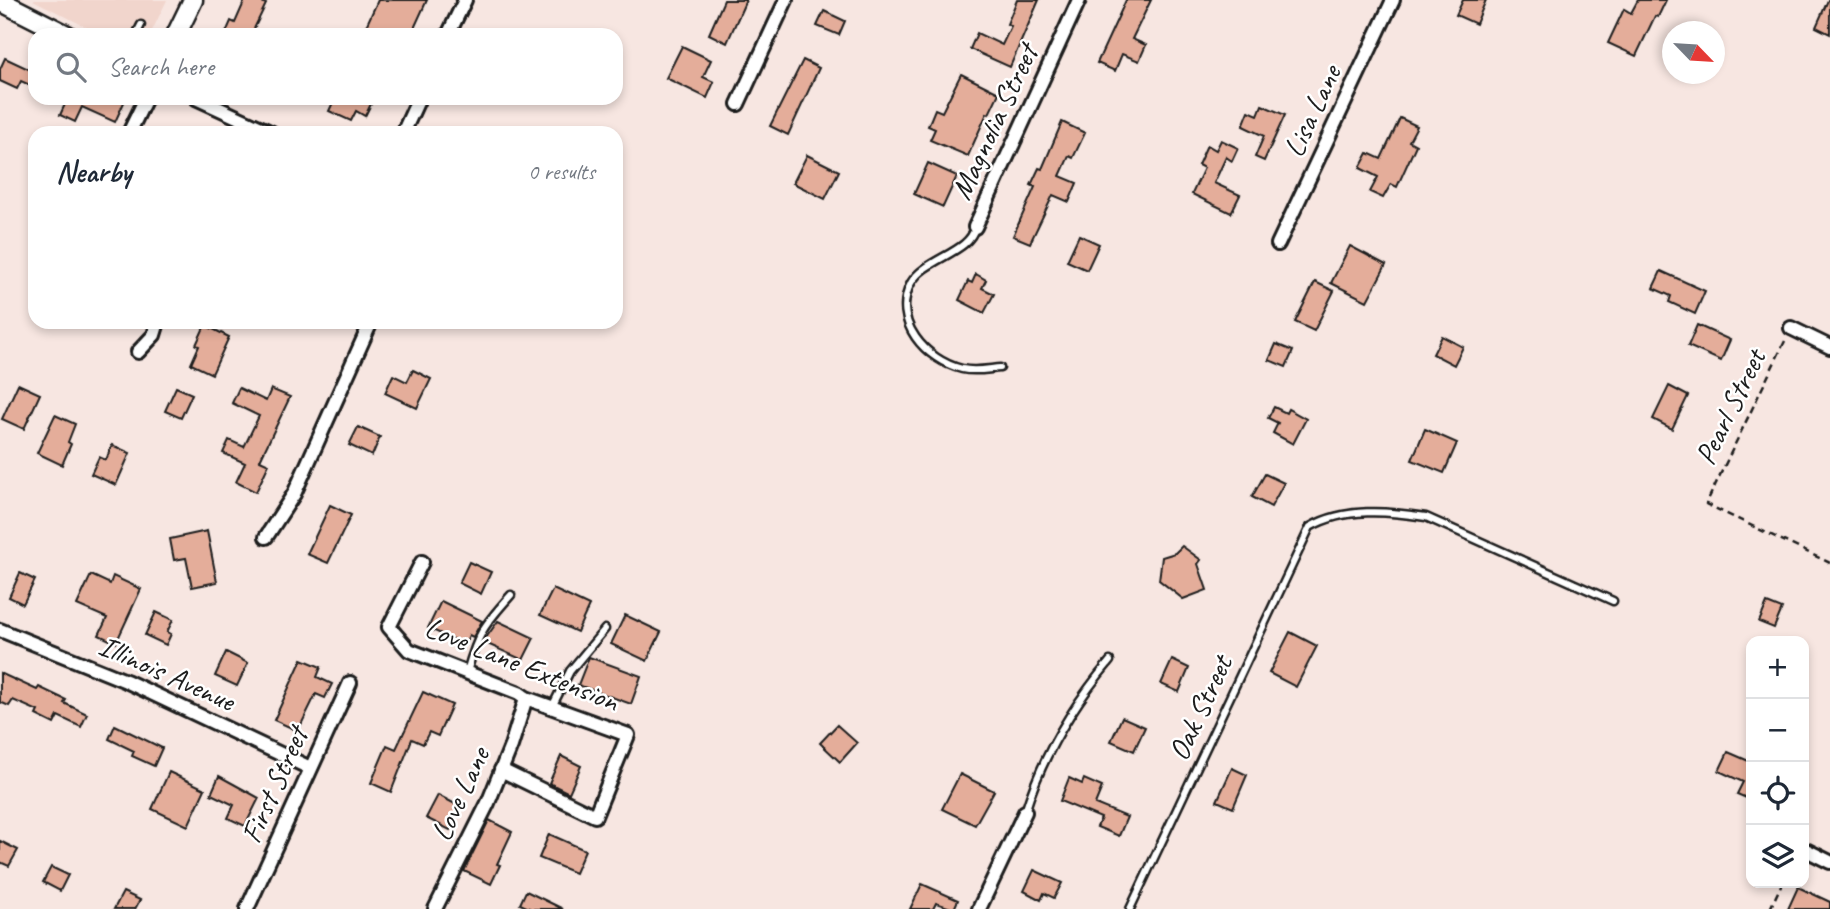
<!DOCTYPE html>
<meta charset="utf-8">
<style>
:root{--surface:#fff;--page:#f6f6f7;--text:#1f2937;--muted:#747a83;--line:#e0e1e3}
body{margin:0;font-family:Caveat,sans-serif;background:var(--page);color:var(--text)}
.controls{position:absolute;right:21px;bottom:21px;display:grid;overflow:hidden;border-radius:14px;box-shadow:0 4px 10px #0003}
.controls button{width:63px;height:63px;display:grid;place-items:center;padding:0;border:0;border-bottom:2px solid var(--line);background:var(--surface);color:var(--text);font:35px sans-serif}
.compass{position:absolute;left:1662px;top:21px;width:63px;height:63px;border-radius:50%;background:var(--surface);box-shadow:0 4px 10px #0003;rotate:115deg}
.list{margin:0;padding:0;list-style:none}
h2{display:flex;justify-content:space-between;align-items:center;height:91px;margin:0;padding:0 28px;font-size:30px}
h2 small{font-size:23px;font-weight:400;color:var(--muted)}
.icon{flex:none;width:38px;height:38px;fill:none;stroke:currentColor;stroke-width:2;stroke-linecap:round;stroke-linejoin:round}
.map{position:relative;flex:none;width:1830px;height:909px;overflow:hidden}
.search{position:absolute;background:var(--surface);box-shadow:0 4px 10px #0003;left:28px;top:28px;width:595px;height:77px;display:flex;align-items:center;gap:18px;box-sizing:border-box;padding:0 24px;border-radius:21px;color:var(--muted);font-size:26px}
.panel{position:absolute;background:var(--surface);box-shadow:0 4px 10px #0003;left:28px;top:126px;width:595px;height:203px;border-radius:21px}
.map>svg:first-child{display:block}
</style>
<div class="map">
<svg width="1830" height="909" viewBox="0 0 1830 909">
<rect width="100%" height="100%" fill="#f7e6e1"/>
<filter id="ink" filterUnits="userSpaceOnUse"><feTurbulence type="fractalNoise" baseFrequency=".0143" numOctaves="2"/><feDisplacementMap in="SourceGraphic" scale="14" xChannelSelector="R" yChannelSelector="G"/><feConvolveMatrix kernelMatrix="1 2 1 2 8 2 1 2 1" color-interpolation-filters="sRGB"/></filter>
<g filter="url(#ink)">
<!-- built -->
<polygon fill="#f1d5cc" points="33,0 167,0 150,35 102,35"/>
<!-- building -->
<g fill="#e4ad9a" stroke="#1c1c1c" stroke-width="2">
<polygon points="245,0 258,0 266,4 251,35 225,35 231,21 235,23"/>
<polygon points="378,0 427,0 411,35 362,35"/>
<polygon points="724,0 746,0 727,43 709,34"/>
<polygon points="1017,0 1039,0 1010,67 970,49 977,33 1002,45 1011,26 1007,24"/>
<polygon points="1126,0 1151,0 1132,39 1146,45 1139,61 1122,54 1115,71 1097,63"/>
<polygon points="1463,0 1486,0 1476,24 1456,15"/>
<polygon points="1638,0 1666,0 1658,17 1655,16 1636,56 1608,43 1624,9 1631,13"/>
<polygon points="1828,0 1830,0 1830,34 1816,27"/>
<polygon points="824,11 845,21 839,35 817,26"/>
<polygon points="682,46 711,60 703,77 714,82 707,98 666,78"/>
<polygon points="5,58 35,72 32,86 21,81 17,89 0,81 0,69"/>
<polygon points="803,60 819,68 788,135 770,126"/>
<polygon points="961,74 999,93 989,114 987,113 968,156 930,140 935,129 928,126 935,109 942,112"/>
<polygon points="62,98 126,98 115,122 82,107 75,122 60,115 67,100"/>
<polygon points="335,98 374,98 365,116 356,111 351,121 329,111"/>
<polygon points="1262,105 1285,115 1264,161 1255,157 1264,136 1243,126 1249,111 1258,115"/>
<polygon points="1400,118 1417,126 1409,141 1416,145 1397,187 1391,184 1383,198 1370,192 1378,177 1360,168 1368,153 1381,159"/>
<polygon points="1062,122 1085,133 1073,158 1069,156 1060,176 1077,183 1069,202 1053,195 1030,243 1013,236 1035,187 1031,185 1039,168 1042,169"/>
<polygon points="1221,140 1238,148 1232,161 1226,157 1214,183 1240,195 1231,213 1192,194 1204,168 1198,165 1207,145 1216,150"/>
<polygon points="807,155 839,171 825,199 793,183"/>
<polygon points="928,163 957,176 943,207 914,194"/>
<polygon points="1079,235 1099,244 1087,270 1067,261"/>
<polygon points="1350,246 1386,265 1367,301 1331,283"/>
<polygon points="1661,271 1705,291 1695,314 1669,302 1671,296 1653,288"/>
<polygon points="976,274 986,280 982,288 994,294 984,313 959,300 968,281 972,283"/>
<polygon points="1315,282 1334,291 1314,331 1295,322"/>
<polygon points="205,325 229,337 212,374 191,364 199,346 196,345"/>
<polygon points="1697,325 1730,340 1721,361 1688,346"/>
<polygon points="1442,336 1463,347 1454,365 1433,354"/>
<polygon points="1276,344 1293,351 1286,367 1269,360"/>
<polygon points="413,370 431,379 417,408 385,393 393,375 407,382"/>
<polygon points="18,384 40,394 24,429 2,419"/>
<polygon points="1669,386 1688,396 1672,429 1653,419"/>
<polygon points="176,387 192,394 181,418 165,411"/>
<polygon points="239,388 266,401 271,389 290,397 260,460 269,464 256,492 236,482 245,463 223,453 229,440 244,447 259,416 232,403"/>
<polygon points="1274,407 1286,413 1288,409 1306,419 1293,444 1273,433 1278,423 1268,418"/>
<polygon points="55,415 75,424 68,442 71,444 62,465 37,453"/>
<polygon points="358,427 380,437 372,456 349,445"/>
<polygon points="1425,429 1457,443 1444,473 1412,460"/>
<polygon points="112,445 130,453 116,485 91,474 99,457 106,460"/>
<polygon points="1265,474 1284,483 1271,507 1252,497"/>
<polygon points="330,505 351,515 328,563 307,554"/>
<polygon points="207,531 217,582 192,587 186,558 174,560 170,539"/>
<polygon points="1182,546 1201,560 1198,564 1207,590 1183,599 1159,580 1162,557 1175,553"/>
<polygon points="469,562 491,572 481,594 459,583"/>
<polygon points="20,573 35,580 23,604 9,597"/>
<polygon points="91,575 110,584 113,576 141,589 116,643 99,635 107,618 77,605"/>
<polygon points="553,589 589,606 577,632 540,615"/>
<polygon points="441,601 482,621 473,637 469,635 465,645 428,628"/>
<polygon points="1767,603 1782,609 1774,628 1759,622"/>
<polygon points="156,612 173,620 167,632 171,634 166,645 145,635"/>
<polygon points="625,615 661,632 647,661 611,644"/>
<polygon points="498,621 534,638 523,660 483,642"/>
<polygon points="1290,632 1317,646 1296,687 1269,673"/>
<polygon points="226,652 248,663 237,686 215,676"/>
<polygon points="589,657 641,676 631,704 578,685"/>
<polygon points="302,659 321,667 317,677 332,684 325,698 316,694 298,731 274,720"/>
<polygon points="1172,660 1189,668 1179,692 1161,684"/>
<polygon points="0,673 37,690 39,687 66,700 64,703 87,714 81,727 58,716 54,724 36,715 38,711 13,700 9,706 0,702"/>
<polygon points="423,692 452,705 438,736 429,732 423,744 412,739 391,792 371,783 387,745 396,749"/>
<polygon points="1122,717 1145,727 1134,751 1111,741"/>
<polygon points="115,725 162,748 154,766 132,756 134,751 109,739"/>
<polygon points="837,725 857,743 840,762 820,743"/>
<polygon points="1728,752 1751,762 1751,800 1737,794 1743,782 1719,771"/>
<polygon points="561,756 581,766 569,793 549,783"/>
<polygon points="1232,768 1247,775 1233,808 1217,801"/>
<polygon points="169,772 205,789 188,826 152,809"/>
<polygon points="960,774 994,791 975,825 942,809"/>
<polygon points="219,776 259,798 245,826 228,818 234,805 211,794"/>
<polygon points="1069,778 1082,784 1084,779 1102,787 1095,804 1127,817 1119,836 1097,827 1101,818 1060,801"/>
<polygon points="438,795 461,807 450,830 426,818"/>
<polygon points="489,820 512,832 497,864 500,865 491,884 464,871"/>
<polygon points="549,834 585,850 575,873 539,858"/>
<polygon points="0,841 18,850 9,866 0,862"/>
<polygon points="51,867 68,875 60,891 43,882"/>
<polygon points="1034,870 1062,883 1054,898 1044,893 1041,900 1024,891"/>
<polygon points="922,884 958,900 954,909 936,903 933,909 910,909"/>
<polygon points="1798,887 1830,902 1830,909 1788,909"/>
<polygon points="526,891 563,909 531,909 520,904"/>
<polygon points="123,892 140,900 135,909 114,909"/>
</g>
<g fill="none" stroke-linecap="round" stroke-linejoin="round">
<!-- lane casing -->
<g stroke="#1c1c1c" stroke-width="11">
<g id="lane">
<polyline points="136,35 141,25"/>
<path d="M975,227C970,253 925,258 911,283C891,322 926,360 962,369C975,372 988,369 1000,368"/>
<path d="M467,672C478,633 484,625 511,595"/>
<polyline points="552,707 570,671 605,629"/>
<path d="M1025,812C1042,757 1073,705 1110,661"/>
<path d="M1130,909L1310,527C1345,507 1388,511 1426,517L1613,601"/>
</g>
</g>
<!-- street casing -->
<g stroke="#1c1c1c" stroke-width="18">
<g id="street">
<polyline points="448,35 465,0"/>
<polyline points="196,98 272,133"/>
<polyline points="738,104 786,0"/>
<polyline points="129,133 146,98"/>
<polyline points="403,133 419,98"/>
<polyline points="975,227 1079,0"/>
<polyline points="1278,244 1393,0"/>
<polyline points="1791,328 1830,347"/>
<polyline points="138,352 154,335 158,322"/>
<polyline points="266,537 294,494 371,322"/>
<polyline points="422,562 389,627 409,650 519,693 526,698 628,735 595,816 501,770"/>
<polyline points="0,630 126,681 310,768"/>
<polyline points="1804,849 1830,862"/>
<polyline points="247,909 350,683"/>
<polyline points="435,909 488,803 511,746 526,698"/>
<polyline points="979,909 1025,812"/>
</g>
</g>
<!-- secondary casing -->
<g stroke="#1c1c1c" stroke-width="23">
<g id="secondary">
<polyline points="0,1 67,35"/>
<polyline points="176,35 193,0"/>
</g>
</g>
<!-- path -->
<g stroke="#1c1c1c" stroke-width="2.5" stroke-dasharray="7 5" stroke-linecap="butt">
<polyline points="1785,341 1706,504 1830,563"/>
<polyline points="1770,909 1782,883"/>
</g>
<!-- lane -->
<use href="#lane" stroke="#fff" stroke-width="6"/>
<!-- street -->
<use href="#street" stroke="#fff" stroke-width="12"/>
<!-- secondary -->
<use href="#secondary" stroke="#fff" stroke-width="18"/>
</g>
</g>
<g text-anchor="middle" stroke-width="5" stroke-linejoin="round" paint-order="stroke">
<!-- street labels -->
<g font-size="30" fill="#1c1c1c" stroke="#fff">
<text transform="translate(1312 111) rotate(-65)" y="10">Lisa Lane</text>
<text transform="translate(994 122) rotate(-65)" y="10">Magnolia Street</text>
<text transform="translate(1730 407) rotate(-64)" y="10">Pearl Street</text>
<text transform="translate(522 664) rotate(22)" y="10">Love Lane Extension</text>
<text transform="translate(167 673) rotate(24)" y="10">Illinois Avenue</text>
<text transform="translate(1200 708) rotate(-65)" y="10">Oak Street</text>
<text transform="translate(274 785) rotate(-66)" y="10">First Street</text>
<text transform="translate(460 794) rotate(-65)" y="10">Love Lane</text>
</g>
</g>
</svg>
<div class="controls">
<button>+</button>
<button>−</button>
<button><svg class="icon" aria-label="locate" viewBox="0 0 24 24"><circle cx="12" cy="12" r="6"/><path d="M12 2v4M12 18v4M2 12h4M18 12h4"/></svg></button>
<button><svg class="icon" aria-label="layers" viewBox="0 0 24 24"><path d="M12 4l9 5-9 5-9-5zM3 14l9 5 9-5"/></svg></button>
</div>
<svg class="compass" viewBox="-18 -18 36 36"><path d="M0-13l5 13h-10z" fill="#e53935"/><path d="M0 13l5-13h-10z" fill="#747a83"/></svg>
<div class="search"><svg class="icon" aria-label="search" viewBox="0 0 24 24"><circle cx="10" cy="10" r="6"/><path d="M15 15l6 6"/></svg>Search here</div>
<section class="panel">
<h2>Nearby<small>0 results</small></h2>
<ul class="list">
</ul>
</section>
</div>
